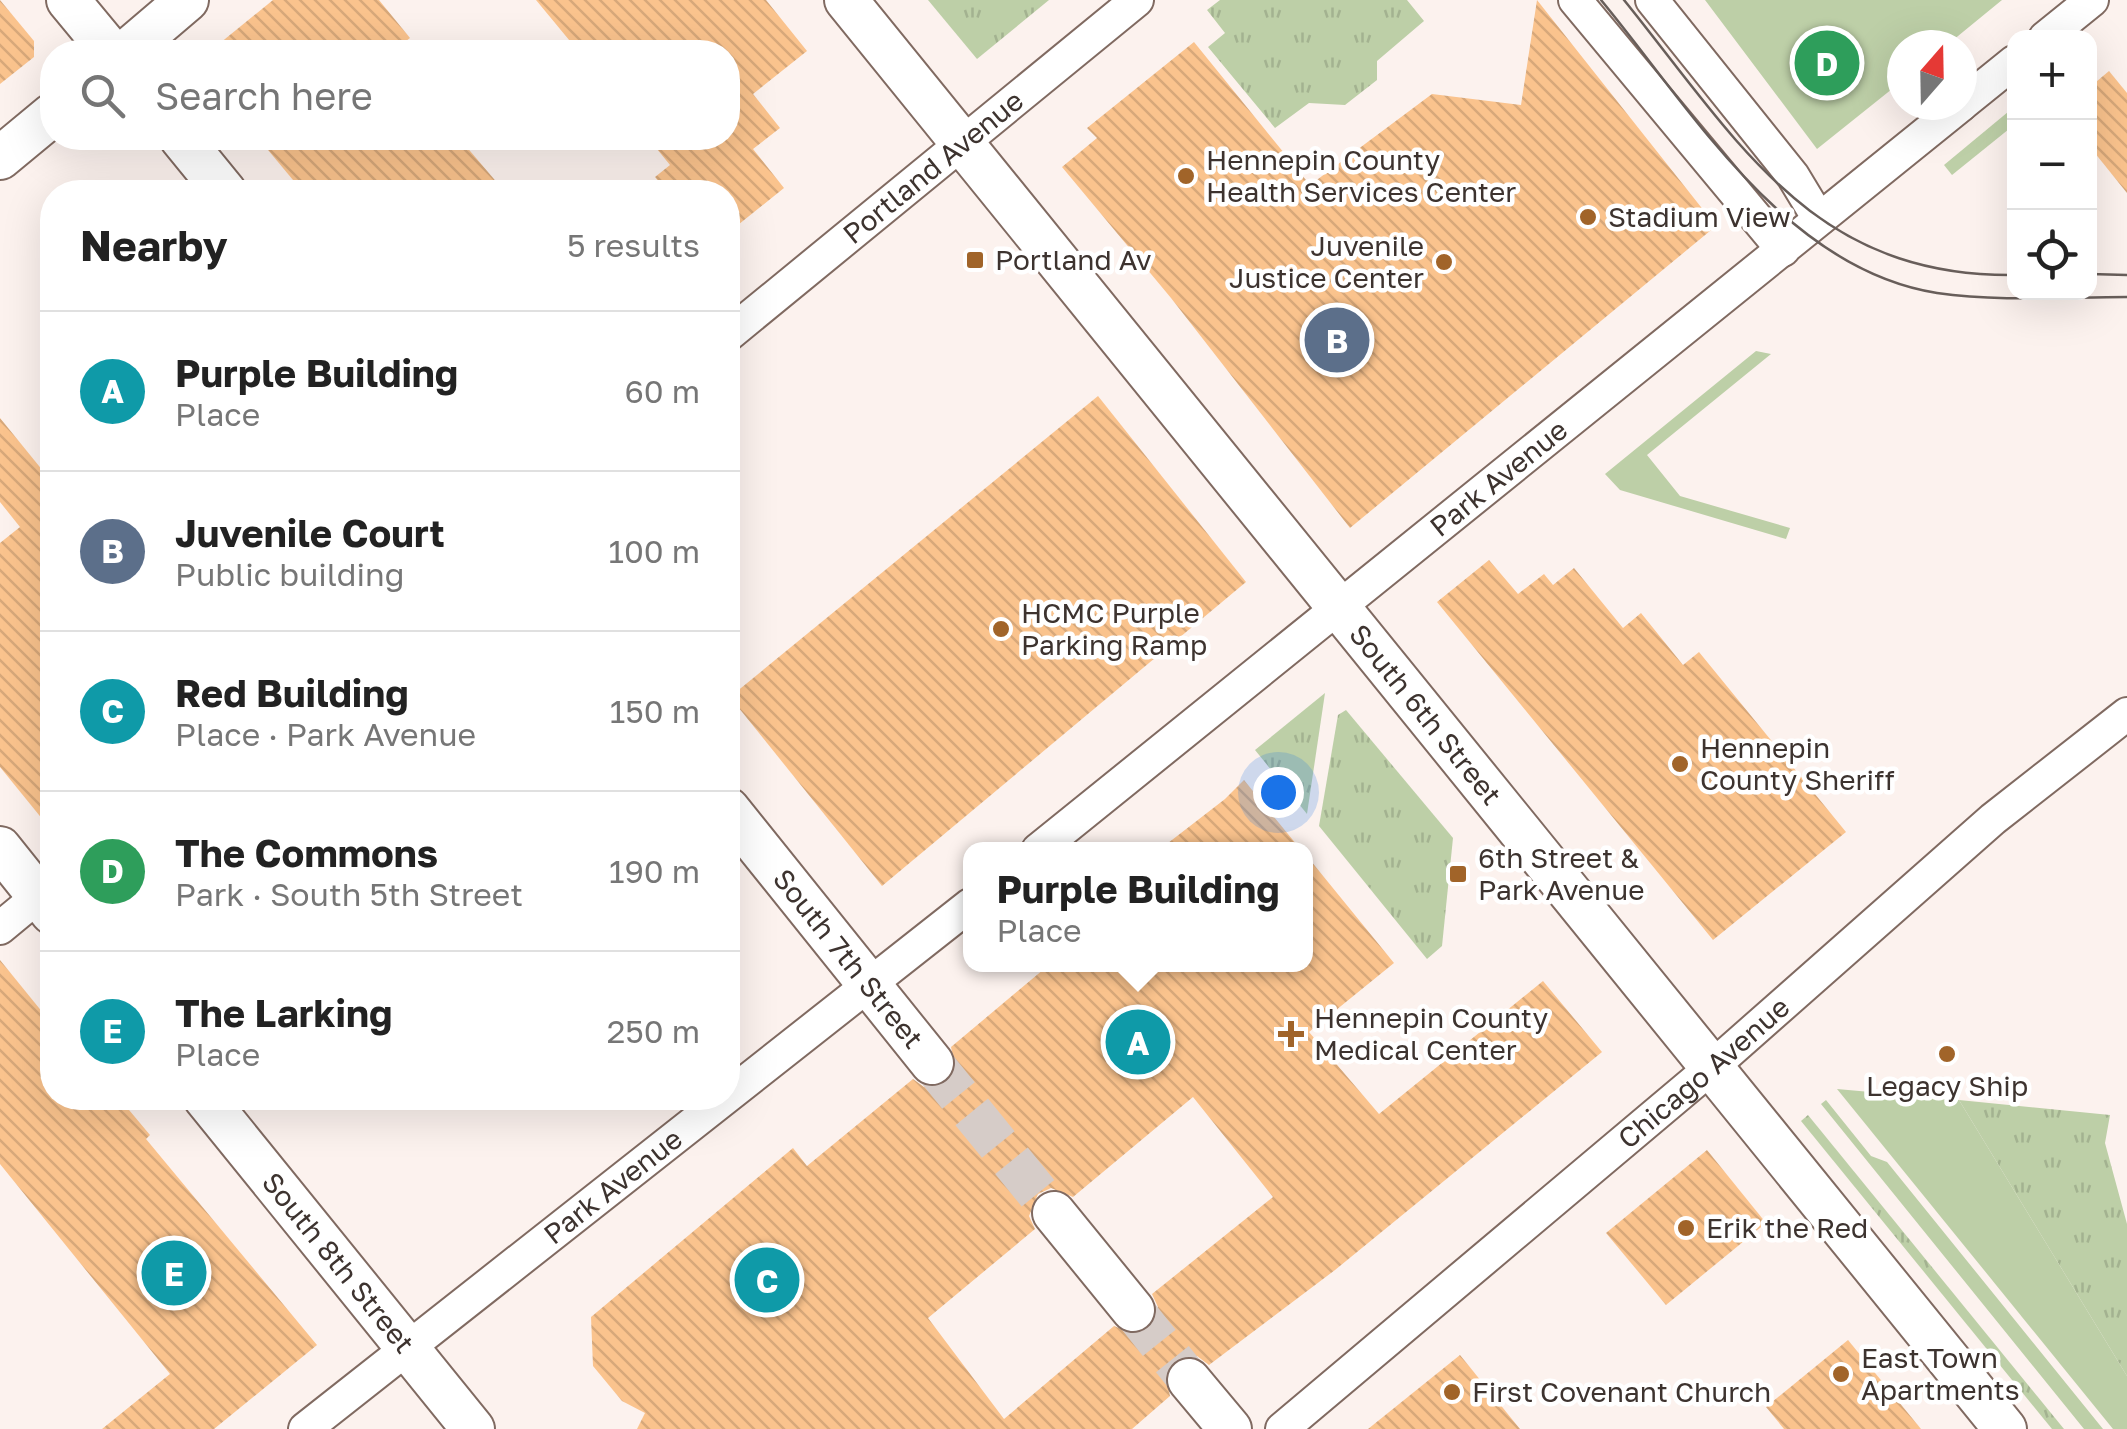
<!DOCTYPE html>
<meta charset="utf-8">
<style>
:root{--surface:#fff;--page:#f2f2f2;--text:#222;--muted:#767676;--line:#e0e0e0;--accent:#b45309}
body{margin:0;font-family:"Golos Text",sans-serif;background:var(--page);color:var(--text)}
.controls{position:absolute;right:30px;top:30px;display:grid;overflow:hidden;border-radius:20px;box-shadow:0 10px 40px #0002}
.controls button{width:90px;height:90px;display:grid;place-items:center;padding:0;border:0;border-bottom:2px solid var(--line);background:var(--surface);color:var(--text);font:50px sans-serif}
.compass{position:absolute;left:1887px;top:30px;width:90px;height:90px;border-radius:50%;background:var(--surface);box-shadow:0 10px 40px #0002;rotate:20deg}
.you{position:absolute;left:1278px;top:792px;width:35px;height:35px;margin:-25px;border:8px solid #fff;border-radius:50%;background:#1a73e8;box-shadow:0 0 0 15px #1a73e833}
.badge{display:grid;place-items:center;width:65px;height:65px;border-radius:50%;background:var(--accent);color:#fff;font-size:32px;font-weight:700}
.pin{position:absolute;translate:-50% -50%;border:5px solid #fff;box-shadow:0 2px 10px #0006}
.popup{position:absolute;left:963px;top:842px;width:350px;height:130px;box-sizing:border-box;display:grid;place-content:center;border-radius:20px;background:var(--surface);filter:drop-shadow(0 2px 8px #0005);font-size:32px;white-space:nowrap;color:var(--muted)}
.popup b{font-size:38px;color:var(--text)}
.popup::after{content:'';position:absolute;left:50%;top:100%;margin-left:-20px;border:20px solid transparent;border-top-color:var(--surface)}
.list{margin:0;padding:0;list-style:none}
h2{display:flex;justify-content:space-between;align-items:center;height:130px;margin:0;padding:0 40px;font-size:42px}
h2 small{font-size:32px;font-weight:400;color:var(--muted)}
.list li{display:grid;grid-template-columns:65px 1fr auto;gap:30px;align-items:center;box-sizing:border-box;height:160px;padding:0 40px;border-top:2px solid var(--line)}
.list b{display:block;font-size:38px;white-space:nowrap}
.list p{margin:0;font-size:32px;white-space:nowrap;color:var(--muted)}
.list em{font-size:32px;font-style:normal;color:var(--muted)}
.icon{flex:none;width:55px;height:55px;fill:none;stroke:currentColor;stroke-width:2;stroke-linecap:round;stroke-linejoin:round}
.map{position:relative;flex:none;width:2127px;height:1429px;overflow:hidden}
.search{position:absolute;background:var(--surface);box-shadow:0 10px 40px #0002;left:40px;top:40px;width:700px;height:110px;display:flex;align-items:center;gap:25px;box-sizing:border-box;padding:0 35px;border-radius:40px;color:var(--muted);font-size:38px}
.panel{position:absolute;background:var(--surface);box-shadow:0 10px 40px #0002;left:40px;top:180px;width:700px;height:930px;border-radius:40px}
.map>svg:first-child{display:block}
</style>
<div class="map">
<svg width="2127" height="1429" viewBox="0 0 2127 1429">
<defs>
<pattern id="grass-tufts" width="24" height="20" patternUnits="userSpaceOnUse" patternTransform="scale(2.5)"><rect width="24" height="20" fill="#bdcfa7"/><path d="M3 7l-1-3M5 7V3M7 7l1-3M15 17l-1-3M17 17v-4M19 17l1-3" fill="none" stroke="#a3b290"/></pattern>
<pattern id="building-back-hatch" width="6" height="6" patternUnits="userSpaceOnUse" patternTransform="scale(2.5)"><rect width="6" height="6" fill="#fac38d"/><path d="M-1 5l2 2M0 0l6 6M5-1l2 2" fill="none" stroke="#d7a87a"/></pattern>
</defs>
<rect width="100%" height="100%" fill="#fcf2ee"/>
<!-- grass -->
<g fill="url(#grass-tufts)">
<polygon points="928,0 1049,0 977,59"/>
<polygon points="1220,0 1407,0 1424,21 1377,61 1377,80 1345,105 1309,103 1275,128 1208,47 1225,33 1207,10"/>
<polygon points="1325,693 1307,814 1255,750"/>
<polygon points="1346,710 1453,838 1442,946 1427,959 1319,826 1338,715"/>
<polygon points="1959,1100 2110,1115 2105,1143 2127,1224 2127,1376"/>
<polygon points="1808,1115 2064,1429 2052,1429 1801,1121"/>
</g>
<!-- green -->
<g fill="#bdcfa7">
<polygon points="1705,0 2002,0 1947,45 1902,45 1902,81 1817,149"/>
<polygon points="2014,107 2014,125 1952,175 1944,165"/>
<polygon points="1756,351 1771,354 1647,455 1680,496 1790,528 1786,539 1620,490 1605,474"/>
<polygon points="1837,1089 1959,1100 2127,1376 2127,1429 2113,1429"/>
<polygon points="1826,1100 1871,1156 1887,1162 2103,1429 2084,1429 1821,1104"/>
</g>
<!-- building -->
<g fill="url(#building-back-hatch)" fill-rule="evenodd">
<polygon points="0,0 34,41 34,57 0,84"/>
<polygon points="273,0 379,0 410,38 392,52 209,52"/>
<polygon points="536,0 766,0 807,51 753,94 780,128 753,149 784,188 728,233 728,192 667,192 655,177 670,165 648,138 728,138 728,52 579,52"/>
<polygon points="1537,0 1716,226 1350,528 1171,298 1062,167 1097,138 1087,128 1194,42 1310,185 1432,94 1521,105"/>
<polygon points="2109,71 2127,93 2127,193 2090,147 2090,87"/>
<polygon points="258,138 459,138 505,192 303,192"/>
<polygon points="1098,396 1246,582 882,886 730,697"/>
<polygon points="0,418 52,482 52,831 0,767 0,543 20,527 0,502"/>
<polygon points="1489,560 1518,594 1544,574 1553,585 1574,568 1623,628 1641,613 1683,665 1699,652 1846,832 1713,940 1437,602"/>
<polygon points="1244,780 1301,850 1159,850 1225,799"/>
<path d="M1306,855L1394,963L1309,1032L1379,1114L1543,981L1602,1052L1335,1270L1209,1365L1197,1356L1174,1360L1165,1372L1170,1396L1132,1429H637L645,1413L622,1401L593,1366L591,1317L793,1148L807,1166L913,1079L924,1087L947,1083L956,1071L951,1047L1050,964H1306ZM1193,1097L1273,1197L1152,1294L1158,1307L1149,1329L1136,1335L1114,1326L1004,1419L928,1318L1035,1229L1029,1216L1038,1194L1051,1188L1073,1197Z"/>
<polygon points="0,960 52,1024 52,1098 119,1098 150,1135 146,1139 317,1345 214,1429 102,1429 170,1374 0,1164"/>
<polygon points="1707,1150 1766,1223 1666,1305 1606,1233"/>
<polygon points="1848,1340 1921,1429 1784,1429 1766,1407"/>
<polygon points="1460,1355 1520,1429 1368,1429"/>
</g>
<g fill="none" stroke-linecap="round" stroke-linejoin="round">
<!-- major-tunnel -->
<g stroke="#d6ccc8" stroke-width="42" stroke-dasharray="42 21" stroke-linecap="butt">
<polyline points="932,1063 1054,1213"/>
<polyline points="1133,1310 1189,1380"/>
</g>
<!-- minor casing -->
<g stroke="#806a61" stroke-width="36">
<g id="minor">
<polyline points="1575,0 1783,250"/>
<polyline points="1652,0 1793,176 1819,219"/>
<polyline points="2045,38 2092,0"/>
<polyline points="1962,104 2014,62"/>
<path id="s1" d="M728,335L1137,0"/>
<path id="s2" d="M1038,850L1961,105"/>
<polyline points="0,928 52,885"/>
<path id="s3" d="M305,1429L970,905"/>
<path id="s4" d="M1282,1429L1712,1067L1993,819L2127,714"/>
</g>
</g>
<!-- major casing -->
<g stroke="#806a61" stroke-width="46">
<g id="major">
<polyline points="68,0 111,52"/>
<path id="s5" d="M846,0L2005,1429"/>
<polyline points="126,52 187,0"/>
<polyline points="181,138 225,192"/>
<polyline points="0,158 52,115"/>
<path id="s6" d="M728,809L932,1063"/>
<polyline points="0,848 52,913"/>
<path id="s7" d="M205,1098L473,1429"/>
<polyline points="1054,1213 1133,1310"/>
<polyline points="1189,1380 1230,1429"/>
</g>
</g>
<!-- minor -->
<use href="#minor" stroke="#fff" stroke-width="32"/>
<!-- major -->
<use href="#major" stroke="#fff" stroke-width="42"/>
<!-- tram -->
<g stroke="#685e5a" stroke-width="2.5">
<path d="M1601,0C1692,110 1785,269 1937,293C1999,302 2065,297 2127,297"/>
<path d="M1624,0C1738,141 1812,277 2014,275"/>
<polyline points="2090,274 2127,275"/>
</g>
</g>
<!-- markers -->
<g fill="#a16429" stroke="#fff" stroke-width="4">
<circle cx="1186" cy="176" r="10"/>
<circle cx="1588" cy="217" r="10"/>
<rect x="965" y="250" width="20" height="20" rx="5"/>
<circle cx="1444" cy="262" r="10"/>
<circle cx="1001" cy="629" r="10"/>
<circle cx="1680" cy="764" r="10"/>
<rect x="1448" y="864" width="20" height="20" rx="5"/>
<path d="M1286 1019h10v10h10v10h-10v10h-10v-10h-10v-10h10z"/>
<circle cx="1947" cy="1054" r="10"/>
<circle cx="1686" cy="1228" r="10"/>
<circle cx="1841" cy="1374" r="10"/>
<circle cx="1452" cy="1392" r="10"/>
</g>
<g text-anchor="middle" stroke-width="9" stroke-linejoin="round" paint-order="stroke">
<!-- poi labels -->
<g font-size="28" fill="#3d332f" stroke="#fff" text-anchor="start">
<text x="1206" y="170">Hennepin County<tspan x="1206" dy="32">Health Services Center</tspan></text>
<text x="1608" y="227">Stadium View</text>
<text x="1424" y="256" text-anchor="end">Juvenile<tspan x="1424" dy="32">Justice Center</tspan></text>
<text x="995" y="270">Portland Av</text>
<text x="1021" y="623">HCMC Purple<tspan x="1021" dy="32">Parking Ramp</tspan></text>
<text x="1700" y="758">Hennepin<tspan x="1700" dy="32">County Sheriff</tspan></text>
<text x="1478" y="868">6th Street &amp;<tspan x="1478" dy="32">Park Avenue</tspan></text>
<text x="1314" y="1028">Hennepin County<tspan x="1314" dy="32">Medical Center</tspan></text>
<text x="1947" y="1096" text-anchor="middle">Legacy Ship</text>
<text x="1706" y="1238">Erik the Red</text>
<text x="1861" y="1368">East Town<tspan x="1861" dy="32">Apartments</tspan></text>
<text x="1472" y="1402">First Covenant Church</text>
</g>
<!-- street labels -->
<g font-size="28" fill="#3d332f" stroke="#fff">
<text dy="10" stroke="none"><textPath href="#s1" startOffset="265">Portland Avenue</textPath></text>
<text dy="10" stroke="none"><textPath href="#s2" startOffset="592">Park Avenue</textPath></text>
<text dy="10" stroke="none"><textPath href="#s5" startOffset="920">South 6th Street</textPath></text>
<text dy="10" stroke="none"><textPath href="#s6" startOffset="192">South 7th Street</textPath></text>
<text dy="10" stroke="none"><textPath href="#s4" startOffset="552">Chicago Avenue</textPath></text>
<text dy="10" stroke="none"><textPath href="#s3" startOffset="392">Park Avenue</textPath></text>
<text dy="10" stroke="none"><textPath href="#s7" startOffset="212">South 8th Street</textPath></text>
</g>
</g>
</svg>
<div class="controls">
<button>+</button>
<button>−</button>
<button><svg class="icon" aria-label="locate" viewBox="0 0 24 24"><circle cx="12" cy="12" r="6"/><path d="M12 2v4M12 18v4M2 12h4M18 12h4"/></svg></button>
</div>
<svg class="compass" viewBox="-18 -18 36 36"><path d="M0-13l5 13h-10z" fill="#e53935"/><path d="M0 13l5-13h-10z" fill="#767676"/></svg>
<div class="you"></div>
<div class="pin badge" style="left:1138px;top:1042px;background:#0f9aa8">A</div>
<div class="popup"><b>Purple Building</b>Place</div>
<div class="pin badge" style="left:1337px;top:340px;background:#5c6f8a">B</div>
<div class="pin badge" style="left:767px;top:1280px;background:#0f9aa8">C</div>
<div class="pin badge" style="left:1827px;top:63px;background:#2e9e5b">D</div>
<div class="pin badge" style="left:174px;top:1273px;background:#0f9aa8">E</div>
<div class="search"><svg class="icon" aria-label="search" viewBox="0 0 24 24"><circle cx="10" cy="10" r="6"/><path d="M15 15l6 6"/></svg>Search here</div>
<section class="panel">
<h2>Nearby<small>5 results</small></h2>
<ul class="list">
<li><span class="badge" style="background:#0f9aa8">A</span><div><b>Purple Building</b><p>Place</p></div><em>60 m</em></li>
<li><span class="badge" style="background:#5c6f8a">B</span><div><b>Juvenile Court</b><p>Public building</p></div><em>100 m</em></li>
<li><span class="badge" style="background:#0f9aa8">C</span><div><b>Red Building</b><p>Place · Park Avenue</p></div><em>150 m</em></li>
<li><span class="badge" style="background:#2e9e5b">D</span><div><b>The Commons</b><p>Park · South 5th Street</p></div><em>190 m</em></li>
<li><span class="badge" style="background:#0f9aa8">E</span><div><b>The Larking</b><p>Place</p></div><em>250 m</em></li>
</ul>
</section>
</div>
